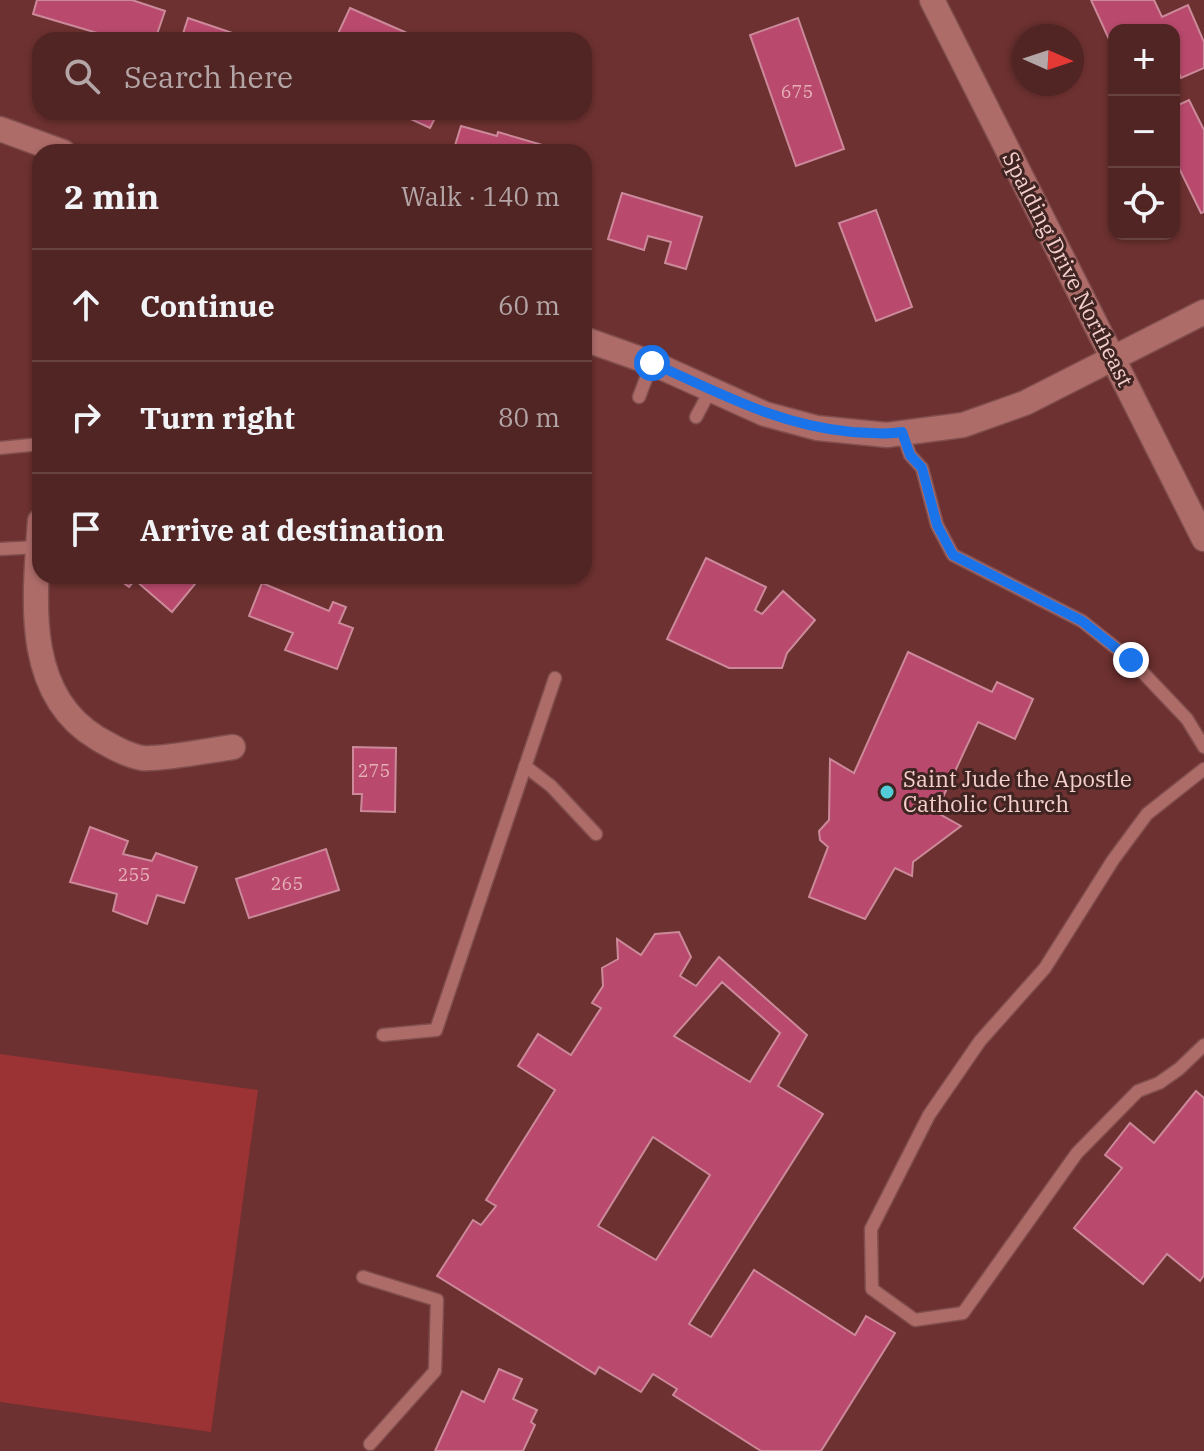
<!DOCTYPE html>
<meta charset="utf-8">
<style>
:root{--surface:#512524;--page:#572d2c;--text:#f1f3f6;--muted:#b4a5a6;--line:#674241}
body{margin:0;font-family:"IBM Plex Serif",serif;background:var(--page);color:var(--text)}
.controls{position:absolute;right:24px;top:24px;display:grid;overflow:hidden;border-radius:16px;box-shadow:0 2px 6px #0004}
.controls button{width:72px;height:72px;display:grid;place-items:center;padding:0;border:0;border-bottom:2px solid var(--line);background:var(--surface);color:var(--text);font:40px sans-serif}
.compass{position:absolute;left:1012px;top:24px;width:72px;height:72px;border-radius:50%;background:var(--surface);box-shadow:0 2px 6px #0004;rotate:93deg}
.stop{position:absolute;width:24px;height:24px;margin:-18px;border:6px solid #1a73e8;border-radius:50%;background:#fff}
.stop.end{background:#1a73e8;border-color:#fff;box-shadow:0 2px 8px #0008}
.list{margin:0;padding:0;list-style:none}
h2{display:flex;justify-content:space-between;align-items:center;height:104px;margin:0;padding:0 32px;font-size:34px}
h2 small{font-size:26px;font-weight:400;color:var(--muted)}
.list li{display:grid;grid-template-columns:52px 1fr auto;gap:24px;align-items:center;box-sizing:border-box;height:112px;padding:0 32px;border-top:2px solid var(--line)}
.list b{display:block;font-size:30px;white-space:nowrap}
.list em{font-size:26px;font-style:normal;color:var(--muted)}
.icon{flex:none;width:44px;height:44px;fill:none;stroke:currentColor;stroke-width:2;stroke-linecap:round;stroke-linejoin:round}
.map{position:relative;flex:none;width:1204px;height:1451px;overflow:hidden}
.search{position:absolute;background:var(--surface);box-shadow:0 2px 6px #0004;left:32px;top:32px;width:560px;height:88px;display:flex;align-items:center;gap:20px;box-sizing:border-box;padding:0 28px;border-radius:24px;color:var(--muted);font-size:30px}
.panel{position:absolute;background:var(--surface);box-shadow:0 2px 6px #0004;left:32px;top:144px;width:560px;height:440px;border-radius:24px}
.map>svg:first-child{display:block}
</style>
<div class="map">
<svg width="1204" height="1451" viewBox="0 0 1204 1451">
<rect width="100%" height="100%" fill="#6c3130"/>
<!-- green -->
<polygon fill="#9b3234" points="0,1054 258,1090 211,1432 0,1402"/>
<!-- building -->
<g fill="#b94a6e" stroke="#cc899a" stroke-width="2" fill-rule="evenodd">
<polygon points="37,0 132,0 165,11 155,40 121,40 33,14"/>
<polygon points="1091,0 1154,0 1162,17 1188,5 1204,42 1204,68 1181,78 1174,62 1174,30 1114,30 1114,50"/>
<polygon points="350,8 423,40 335,40"/>
<polygon points="188,18 253,40 181,40"/>
<polygon points="798,18 844,149 796,166 750,35"/>
<polygon points="1189,100 1204,130 1204,212 1201,213 1174,158 1174,107"/>
<polygon points="406,112 438,112 430,128 404,116"/>
<polygon points="461,126 497,136 498,132 549,147 547,152 453,152"/>
<polygon points="622,193 702,217 686,269 665,263 671,242 648,236 644,250 608,239"/>
<polygon points="876,210 912,307 876,321 839,223"/>
<polygon points="706,558 766,587 755,610 762,614 783,591 815,620 787,653 782,668 729,668 667,639"/>
<polygon points="114,576 196,576 199,579 172,612 135,580 129,587"/>
<polygon points="262,583 329,611 333,602 346,607 339,623 353,628 337,669 285,650 293,633 249,616"/>
<polygon points="908,652 992,692 997,682 1033,699 1015,739 978,722 936,812 961,826 913,862 912,876 895,868 865,919 809,897 828,847 820,840 819,831 829,820 830,759 854,773"/>
<polygon points="353,747 396,748 395,812 361,811 362,794 353,794"/>
<polygon points="90,827 128,841 123,854 152,861 156,853 197,867 184,903 157,895 147,924 113,911 117,894 70,882"/>
<polygon points="326,849 339,890 249,918 236,879"/>
<path d="M679,932L691,957L680,976L696,986L719,957L807,1035L778,1086L823,1114L689,1324L711,1337L754,1270L855,1335L866,1316L895,1333L821,1451H761L673,1395L677,1389L653,1374L641,1392L599,1367L595,1374L437,1276L473,1220L481,1225L496,1206L486,1200L555,1090L518,1066L538,1034L571,1055L601,1008L592,1003L603,986L602,968L618,959L617,939L641,955L655,934ZM722,982L780,1033L750,1082L674,1036ZM653,1137L710,1175L656,1260L598,1226Z"/>
<polygon points="1196,1091 1204,1098 1204,1275 1200,1281 1167,1254 1143,1284 1074,1228 1122,1168 1105,1155 1130,1123 1154,1143"/>
<polygon points="499,1369 522,1379 513,1399 537,1410 531,1422 535,1425 523,1451 435,1451 462,1391 484,1402"/>
</g>
<g fill="none" stroke-linecap="round" stroke-linejoin="round">
<!-- lane casing -->
<g stroke="#804e4d" stroke-width="15">
<g id="lane">
<polyline points="639,397 652,363"/>
<polyline points="696,417 711,389"/>
<polyline points="902,432 910,455 922,468 937,525 953,555 1082,621 1131,660 1187,719 1204,747"/>
<polyline points="0,448 40,444"/>
<polyline points="0,549 38,547"/>
<polyline points="525,766 551,786 596,834"/>
<polyline points="1204,769 1147,814 1113,860 1045,968 980,1041 929,1115 871,1229 872,1289 915,1320 963,1313 1077,1153 1138,1091 1159,1083 1179,1069 1204,1045"/>
<polyline points="383,1035 436,1030 555,678"/>
<polyline points="363,1277 437,1300 435,1371 370,1444"/>
</g>
</g>
<!-- street casing -->
<g stroke="#804e4d" stroke-width="27">
<g id="street">
<polyline points="932,0 1204,539"/>
<polyline points="0,129 63,152"/>
<polyline points="584,339 652,363 765,414 817,428 887,435 963,425 1025,403 1204,312"/>
<path d="M40,521C35,595 22,693 97,738C111,746 126,755 142,758C160,760 211,750 233,747"/>
</g>
</g>
<!-- lane -->
<use href="#lane" stroke="#ae6c69" stroke-width="12"/>
<!-- street -->
<use href="#street" stroke="#ae6c69" stroke-width="24"/>
</g>
<g fill="none" stroke-linecap="round" stroke-linejoin="round">
<!-- route -->
<path stroke="#1a73e8" stroke-width="10" d="M652,363C720,393 777,425 852,432C869,433 885,435 902,432L910,455L922,468L937,525L953,555L1082,621L1131,660"/>
</g>
<!-- markers -->
<circle fill="#52ccd6" stroke="#3f2422" stroke-width="3" cx="887" cy="792" r="8"/>
<g text-anchor="middle" stroke-width="6" stroke-linejoin="round" paint-order="stroke">
<!-- number labels -->
<g font-size="18" fill="#e5aeb4">
<text x="797" y="98">675</text>
<text x="374" y="777">275</text>
<text x="134" y="881">255</text>
<text x="287" y="890">265</text>
</g>
<!-- street labels -->
<g font-size="22" fill="#f4cfcc" stroke="#3f2422">
<text transform="translate(1068 269) rotate(63)" y="8">Spalding Drive Northeast</text>
</g>
<!-- poi labels -->
<g font-size="22" fill="#f4cfcc" stroke="#3f2422" text-anchor="start">
<text x="903" y="787">Saint Jude the Apostle<tspan x="903" dy="25">Catholic Church</tspan></text>
</g>
</g>
</svg>
<div class="controls">
<button>+</button>
<button>−</button>
<button><svg class="icon" aria-label="locate" viewBox="0 0 24 24"><circle cx="12" cy="12" r="6"/><path d="M12 2v4M12 18v4M2 12h4M18 12h4"/></svg></button>
</div>
<svg class="compass" viewBox="-18 -18 36 36"><path d="M0-13l5 13h-10z" fill="#e53935"/><path d="M0 13l5-13h-10z" fill="#b4a5a6"/></svg>
<div class="stop" style="left:652px;top:363px"></div>
<div class="stop end" style="left:1131px;top:660px"></div>
<div class="search"><svg class="icon" aria-label="search" viewBox="0 0 24 24"><circle cx="10" cy="10" r="6"/><path d="M15 15l6 6"/></svg>Search here</div>
<section class="panel">
<h2>2 min<small>Walk · 140 m</small></h2>
<ul class="list">
<li><svg class="icon" aria-label="ahead" viewBox="0 0 24 24"><path d="M12 20V5M6 11l6-6 6 6"/></svg><div><b>Continue</b></div><em>60 m</em></li>
<li><svg class="icon" aria-label="right" viewBox="0 0 24 24"><path d="M7 20v-9h11M14 6l5 5-5 5"/></svg><div><b>Turn right</b></div><em>80 m</em></li>
<li><svg class="icon" aria-label="arrive" viewBox="0 0 24 24"><path d="M6 21V4h12l-3 4 3 4H6"/></svg><div><b>Arrive at destination</b></div></li>
</ul>
</section>
</div>
